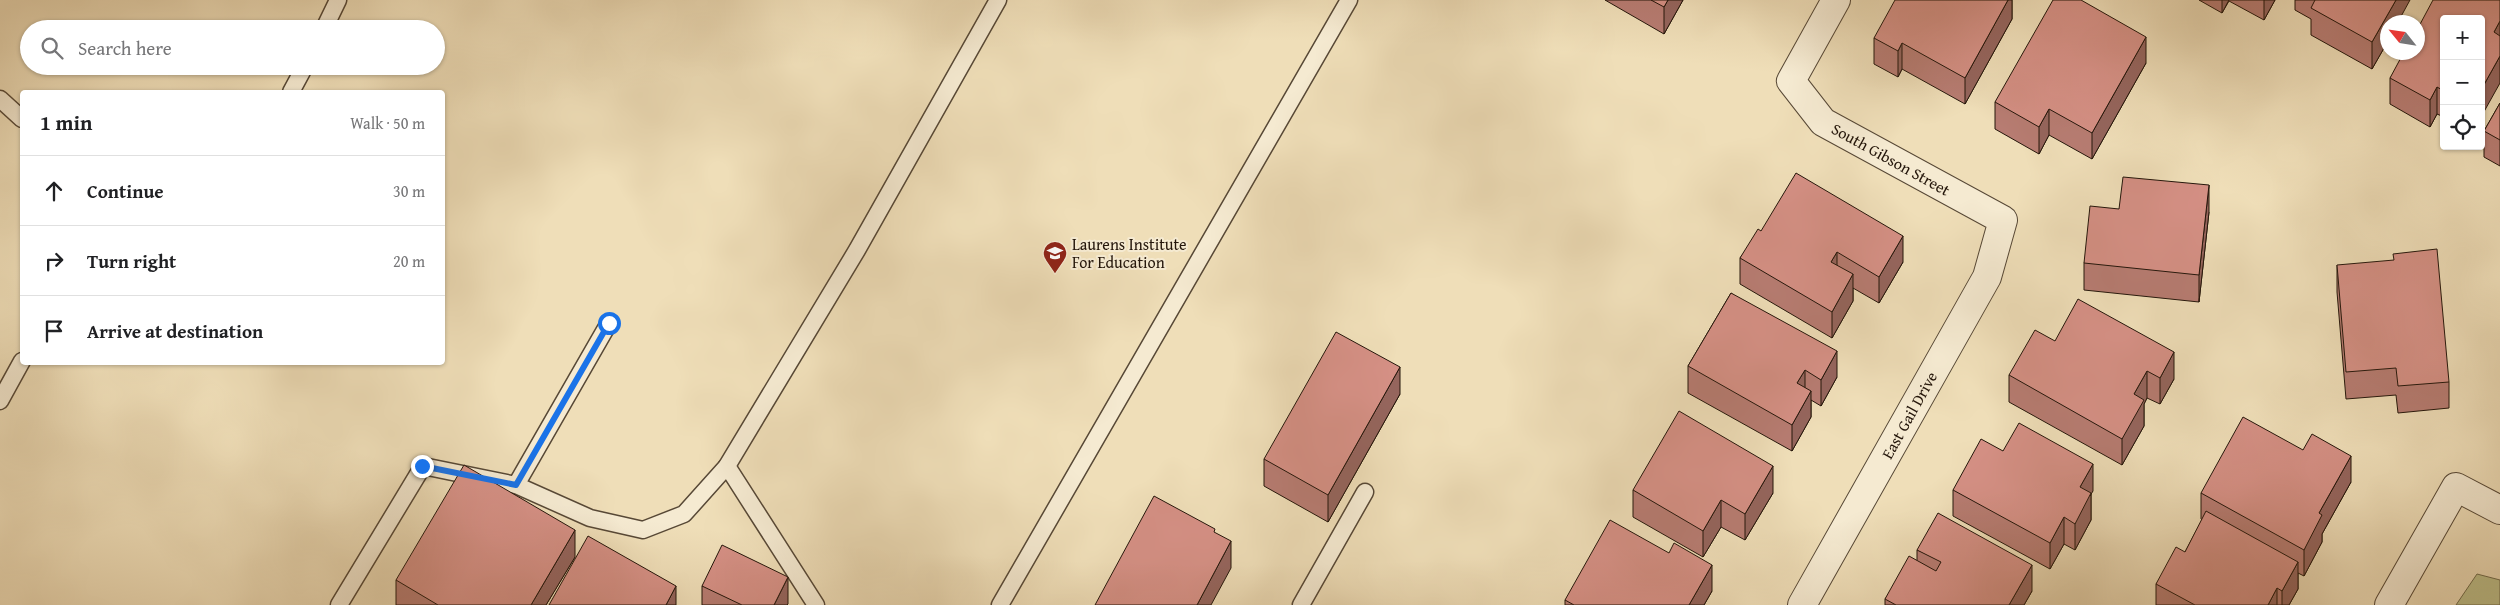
<!DOCTYPE html>
<meta charset="utf-8">
<style>
:root{--surface:#fff;--page:#f2f2f2;--text:#202124;--muted:#757577;--line:#e0e0e0}
body{margin:0;font-family:"Gentium Book Plus",serif;background:var(--page);color:var(--text)}
.controls{position:absolute;right:15px;top:15px;display:grid;overflow:hidden;border-radius:5px;box-shadow:0 1px 4px #0004}
.controls button{width:45px;height:45px;display:grid;place-items:center;padding:0;border:0;border-bottom:1px solid var(--line);background:var(--surface);color:var(--text);font:25px sans-serif}
.compass{position:absolute;left:2380px;top:15px;width:45px;height:45px;border-radius:50%;background:var(--surface);box-shadow:0 1px 4px #0004;rotate:300deg}
.stop{position:absolute;width:15px;height:15px;margin:-11px;border:4px solid #1a73e8;border-radius:50%;background:#fff}
.stop.end{background:#1a73e8;border-color:#fff;box-shadow:0 1px 5px #0008}
.list{margin:0;padding:0;list-style:none}
h2{display:flex;justify-content:space-between;align-items:center;height:65px;margin:0;padding:0 20px;font-size:21px}
h2 small{font-size:16px;font-weight:400;color:var(--muted)}
.list li{display:grid;grid-template-columns:32px 1fr auto;gap:15px;align-items:center;box-sizing:border-box;height:70px;padding:0 20px;border-top:1px solid var(--line)}
.list b{display:block;font-size:19px;white-space:nowrap}
.list em{font-size:16px;font-style:normal;color:var(--muted)}
.icon{flex:none;width:28px;height:28px;fill:none;stroke:currentColor;stroke-width:2;stroke-linecap:round;stroke-linejoin:round}
.map{position:relative;flex:none;width:2500px;height:605px;overflow:hidden}
.search{position:absolute;background:var(--surface);box-shadow:0 1px 4px #0004;left:20px;top:20px;width:425px;height:55px;display:flex;align-items:center;gap:12px;box-sizing:border-box;padding:0 18px;border-radius:28px;color:var(--muted);font-size:19px}
.panel{position:absolute;background:var(--surface);box-shadow:0 1px 4px #0004;left:20px;top:90px;width:425px;height:275px;border-radius:5px}
.map>svg:first-child{display:block}
</style>
<div class="map">
<svg width="2500" height="605" viewBox="0 0 2500 605">
<rect width="100%" height="100%" fill="#efdeb8"/>
<filter id="stains"><feTurbulence type="fractalNoise" baseFrequency=".004" numOctaves="4"/><feColorMatrix values="0 0 0 0 .2 0 0 0 0 .09 0 0 0 0 .02 0 0 0 .5 -.17"/></filter>
<radialGradient id="worn" r=".72"><stop offset=".6" stop-color="#630" stop-opacity="0"/><stop offset="1" stop-color="#630" stop-opacity=".3"/></radialGradient>
<!-- green -->
<polygon fill="#bec08b" stroke="#716b4b" points="2477,574 2500,580 2500,605 2456,605"/>
<g fill="none" stroke-linecap="round" stroke-linejoin="round">
<!-- service casing -->
<g stroke="#574836" stroke-width="19">
<g id="service">
<polyline points="324,29 338,0"/>
<polyline points="291,92 305,66"/>
<polyline points="0,99 22,119"/>
<polyline points="0,401 22,361"/>
<polyline points="727,466 816,605"/>
<polyline points="516,485 609,323"/>
<polyline points="339,605 423,466 516,485 590,518 643,530 684,514 727,466 857,250 998,0"/>
<polyline points="1000,605 1349,0"/>
<polyline points="1301,605 1365,492"/>
</g>
</g>
<!-- minor casing -->
<g stroke="#574836" stroke-width="30">
<g id="minor">
<polyline points="1802,605 1987,277 2003,220 1823,122 1791,81 1836,0"/>
<polyline points="2389,605 2456,487 2500,510"/>
</g>
</g>
<!-- service -->
<use href="#service" stroke="#f5ead1" stroke-width="16"/>
<!-- minor -->
<use href="#minor" stroke="#f5ead1" stroke-width="28"/>
</g>
<!-- wall -->
<g fill="#b77c72" stroke="#24160b">
<polygon points="1605,0 1683,0 1664,34"/>
<polygon points="2012,0 2012,19 1965,104 1902,69 1898,77 1874,64 1874,38"/>
<polygon points="2199,0 2275,0 2264,20 2229,1 2222,13"/>
<polygon points="2295,0 2410,0 2388,22 2388,41 2372,69 2311,35 2311,19 2295,10"/>
<polygon points="2444,19 2444,117 2437,114 2430,127 2390,104 2390,78"/>
<polygon points="2146,63 2092,159 2049,135 2039,154 1995,129 1995,102"/>
<polygon points="2500,103 2500,166 2484,157 2484,131"/>
<polygon points="2119,209 2209,212 2199,302 2084,290 2084,263"/>
<polygon points="1761,231 1903,262 1879,303 1853,288 1853,301 1832,338 1740,284 1740,258"/>
<polygon points="2337,265 2449,382 2449,408 2398,413 2396,395 2346,399 2337,292"/>
<polygon points="1731,293 1837,377 1821,406 1811,400 1811,417 1792,451 1688,393 1688,366"/>
<polygon points="2055,341 2174,379 2160,404 2147,398 2144,404 2144,426 2122,465 2009,402 2009,375"/>
<polygon points="1400,394 1328,522 1264,486 1264,459"/>
<polygon points="2003,451 2093,491 2091,493 2091,520 2075,550 2064,544 2050,569 1953,516 1953,490"/>
<polygon points="2351,482 2322,534 2322,542 2304,576 2298,573 2298,589 2289,605 2156,605 2156,584 2185,552 2202,520 2201,519 2201,493"/>
<polygon points="1633,490 1773,493 1745,540 1721,527 1703,557 1633,517"/>
<polygon points="1917,550 2032,591 2024,605 1885,605 1885,599 1917,560"/>
<polygon points="575,557 546,605 396,605 396,580"/>
<polygon points="702,586 788,604 787,605 702,605"/>
<polygon points="1712,591 1704,605 1565,605 1565,600"/>
</g>
<!-- shaded-wall -->
<g fill="#95655d" stroke="#24160b">
<polygon points="1668,0 1683,0 1664,34 1664,7"/>
<polygon points="2008,0 2012,0 2012,19 1965,104 1965,78"/>
<polygon points="2222,0 2229,0 2222,13"/>
<polygon points="2264,0 2275,0 2264,20"/>
<polygon points="2396,0 2410,0 2398,22 2388,22 2388,41 2372,69 2372,42"/>
<polygon points="2500,21 2500,47 2494,32"/>
<polygon points="2146,37 2146,63 2092,159 2092,133"/>
<polygon points="1902,43 1902,69 1898,77 1898,51"/>
<polygon points="2500,56 2500,83 2481,117 2481,90"/>
<polygon points="2437,87 2437,114 2430,127 2430,100"/>
<polygon points="2049,109 2049,135 2039,154 2039,127"/>
<polygon points="2209,185 2209,212 2199,302 2199,275"/>
<polygon points="1903,236 1903,262 1879,303 1879,277"/>
<polygon points="1837,252 1837,278 1831,262"/>
<polygon points="1853,274 1853,301 1832,338 1832,312"/>
<polygon points="1837,351 1837,377 1821,406 1821,380"/>
<polygon points="2174,352 2174,379 2160,404 2160,378"/>
<polygon points="1400,367 1400,394 1328,522 1328,495"/>
<polygon points="1805,370 1805,396 1797,383"/>
<polygon points="2147,371 2147,398 2144,404 2144,426 2122,465 2122,439 2134,394"/>
<polygon points="1811,391 1811,417 1792,451 1792,425"/>
<polygon points="2351,456 2351,482 2322,534 2322,542 2304,576 2304,550 2319,513"/>
<polygon points="2093,464 2093,491 2090,496 2091,493 2091,520 2075,550 2075,524 2080,487"/>
<polygon points="1773,466 1773,493 1745,540 1745,514"/>
<polygon points="1721,500 1721,527 1703,557 1703,531"/>
<polygon points="2064,517 2064,544 2050,569 2050,543"/>
<polygon points="575,530 575,557 546,605 531,605"/>
<polygon points="1231,541 1231,568 1211,605 1197,605"/>
<polygon points="2298,562 2298,589 2289,605 2282,605 2282,591"/>
<polygon points="1712,565 1712,591 1704,605 1689,605"/>
<polygon points="2032,565 2032,591 2024,605 2009,605"/>
<polygon points="788,577 788,604 787,605 774,605"/>
<polygon points="676,586 676,605 666,605"/>
<polygon points="2277,588 2277,605 2268,605"/>
</g>
<!-- building -->
<g fill="#d59085" stroke="#24160b">
<polygon points="1651,0 1668,0 1664,7"/>
<polygon points="1895,0 2008,0 1965,78 1902,43 1898,51 1874,38"/>
<polygon points="2053,0 2081,0 2146,37 2092,133 2049,109 2039,127 1995,102"/>
<polygon points="2315,0 2396,0 2372,42 2311,8"/>
<polygon points="2433,0 2500,0 2500,21 2494,32 2500,36 2500,56 2481,90 2481,19 2444,19 2444,91 2437,87 2430,100 2390,78 2404,52 2418,52 2418,28"/>
<polygon points="2500,103 2500,140 2484,131"/>
<polygon points="1796,173 1903,236 1879,277 1837,252 1831,262 1853,274 1832,312 1740,258 1758,229 1761,231"/>
<polygon points="2123,177 2209,185 2199,275 2084,263 2090,206 2119,209"/>
<polygon points="2437,249 2449,382 2398,386 2396,368 2346,372 2337,265 2394,260 2393,254"/>
<polygon points="1731,293 1837,351 1821,380 1805,370 1797,383 1811,391 1792,425 1688,366"/>
<polygon points="2078,299 2174,352 2160,378 2147,371 2134,394 2144,400 2122,439 2009,375 2035,330 2055,341"/>
<polygon points="1336,332 1400,367 1328,495 1264,459"/>
<polygon points="1679,411 1773,466 1745,514 1721,500 1703,531 1633,490"/>
<polygon points="2243,417 2303,450 2312,434 2351,456 2319,513 2322,515 2304,550 2201,493"/>
<polygon points="2019,423 2093,464 2080,487 2091,493 2075,524 2064,517 2050,543 1953,490 1981,439 2003,451"/>
<polygon points="464,465 575,530 531,605 438,605 396,580"/>
<polygon points="1154,496 1215,529 1214,532 1231,541 1197,605 1095,605"/>
<polygon points="2206,511 2298,562 2282,591 2277,588 2268,605 2195,605 2156,584 2176,547 2185,552"/>
<polygon points="1938,513 2032,565 2009,605 1896,605 1885,599 1909,556 1936,571 1941,562 1917,550"/>
<polygon points="1610,520 1669,553 1674,543 1712,565 1689,605 1574,605 1565,600"/>
<polygon points="588,536 676,586 666,605 549,605"/>
<polygon points="722,545 788,577 774,605 742,605 702,586"/>
</g>
<g fill="none" stroke-linecap="round" stroke-linejoin="round">
<!-- route -->
<polyline stroke="#1a73e8" stroke-width="6" points="422,466 516,485 609,323"/>
</g>
<!-- icons -->
<defs>
<g id="school-pin" transform="scale(1.25)"><path d="M0 17L-7.5 6A9.5 9.5 0 1 1 7.5 6Z" fill="#8f2418" stroke="#f5ead1"/><path d="M0-5L7-2L0 1L-7-2ZM-4 1L0 2.5L4 1V4Q0 6-4 4Z" fill="#fff"/></g>
</defs>
<g fill-rule="evenodd">
<use href="#school-pin" x="1055" y="253"/>
</g>
<g text-anchor="middle" stroke-width="4" stroke-linejoin="round" paint-order="stroke">
<!-- street labels -->
<g font-size="16" fill="#24160b" stroke="#f5ead1">
<text transform="translate(1891 159) rotate(29)" y="6">South Gibson Street</text>
<text transform="translate(1909 415) rotate(-61)" y="6">East Gail Drive</text>
</g>
<!-- poi labels -->
<g font-size="16" fill="#24160b" stroke="#f5ead1" text-anchor="start">
<text x="1072" y="250">Laurens Institute<tspan x="1072" dy="18">For Education</tspan></text>
</g>
</g>
<rect width="100%" height="100%" filter="url(#stains)"/>
<rect width="100%" height="100%" fill="url(#worn)"/>
</svg>
<div class="controls">
<button>+</button>
<button>−</button>
<button><svg class="icon" aria-label="locate" viewBox="0 0 24 24"><circle cx="12" cy="12" r="6"/><path d="M12 2v4M12 18v4M2 12h4M18 12h4"/></svg></button>
</div>
<svg class="compass" viewBox="-18 -18 36 36"><path d="M0-13l5 13h-10z" fill="#e53935"/><path d="M0 13l5-13h-10z" fill="#757577"/></svg>
<div class="stop" style="left:609px;top:323px"></div>
<div class="stop end" style="left:422px;top:466px"></div>
<div class="search"><svg class="icon" aria-label="search" viewBox="0 0 24 24"><circle cx="10" cy="10" r="6"/><path d="M15 15l6 6"/></svg>Search here</div>
<section class="panel">
<h2>1 min<small>Walk · 50 m</small></h2>
<ul class="list">
<li><svg class="icon" aria-label="ahead" viewBox="0 0 24 24"><path d="M12 20V5M6 11l6-6 6 6"/></svg><div><b>Continue</b></div><em>30 m</em></li>
<li><svg class="icon" aria-label="right" viewBox="0 0 24 24"><path d="M7 20v-9h11M14 6l5 5-5 5"/></svg><div><b>Turn right</b></div><em>20 m</em></li>
<li><svg class="icon" aria-label="arrive" viewBox="0 0 24 24"><path d="M6 21V4h12l-3 4 3 4H6"/></svg><div><b>Arrive at destination</b></div></li>
</ul>
</section>
</div>
